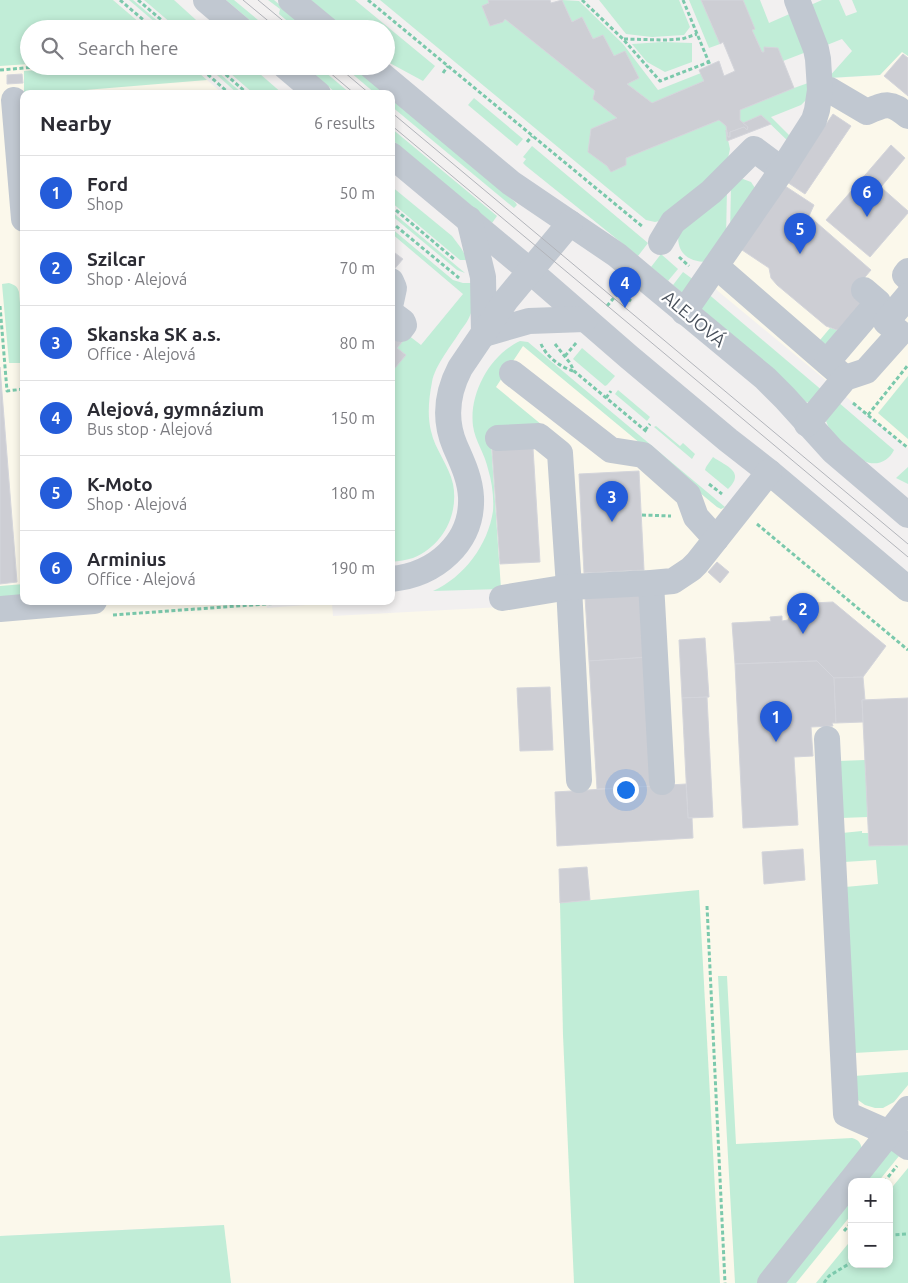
<!DOCTYPE html>
<meta charset="utf-8">
<style>
:root{--surface:#fff;--page:#f2f2f3;--text:#2b2b33;--muted:#7c7c81;--line:#e1e1e2;--accent:#245cd9}
body{margin:0;font-family:Ubuntu,sans-serif;background:var(--page);color:var(--text)}
.controls{position:absolute;right:15px;bottom:15px;display:grid;overflow:hidden;border-radius:10px;box-shadow:0 2px 8px #0003}
.controls button{width:45px;height:45px;display:grid;place-items:center;padding:0;border:0;border-bottom:1px solid var(--line);background:var(--surface);color:var(--text);font:25px sans-serif}
.you{position:absolute;left:625px;top:789px;width:18px;height:18px;margin:-12px;border:4px solid #fff;border-radius:50%;background:#1a73e8;box-shadow:0 0 0 8px #1a73e833}
.badge{display:grid;place-items:center;width:32px;height:32px;border-radius:50%;background:var(--accent);color:#fff;font-size:16px;font-weight:700}
.pin{position:absolute;translate:-50% -41px;filter:drop-shadow(0 1px 2px #0008)}
.pin::after{content:'';position:absolute;top:26px;width:18px;height:15px;background:inherit;clip-path:polygon(0 0,100% 0,50% 100%)}
.list{margin:0;padding:0;list-style:none}
h2{display:flex;justify-content:space-between;align-items:center;height:65px;margin:0;padding:0 20px;font-size:21px}
h2 small{font-size:16px;font-weight:400;color:var(--muted)}
.list li{display:grid;grid-template-columns:32px 1fr auto;gap:15px;align-items:center;box-sizing:border-box;height:75px;padding:0 20px;border-top:1px solid var(--line)}
.list b{display:block;font-size:19px;white-space:nowrap}
.list p{margin:0;font-size:16px;white-space:nowrap;color:var(--muted)}
.list em{font-size:16px;font-style:normal;color:var(--muted)}
.icon{flex:none;width:28px;height:28px;fill:none;stroke:currentColor;stroke-width:2;stroke-linecap:round;stroke-linejoin:round}
.map{position:relative;flex:none;width:908px;height:1283px;overflow:hidden}
.search{position:absolute;background:var(--surface);box-shadow:0 2px 8px #0003;left:20px;top:20px;width:375px;height:55px;display:flex;align-items:center;gap:12px;box-sizing:border-box;padding:0 18px;border-radius:28px;color:var(--muted);font-size:19px}
.panel{position:absolute;background:var(--surface);box-shadow:0 2px 8px #0003;left:20px;top:90px;width:375px;height:515px;border-radius:10px}
.map>svg:first-child{display:block}
</style>
<div class="map">
<svg width="908" height="1283" viewBox="0 0 908 1283">
<rect width="100%" height="100%" fill="#f2f0f0"/>
<!-- commercial -->
<g fill="#fbf8eb" fill-rule="evenodd">
<path d="M0,0H113L147,29H29V66H191L223,94H24V601H266L267,608L332,603L333,616L502,607L488,398L523,345L717,507L721,509L725,507L769,472L908,589V1283H231L223,1225L0,1236ZM852,1182H889V1264H852Z"/>
<polygon points="902,51 908,56 908,448 719,292 707,280 782,170 820,79 880,75"/>
</g>
<!-- green -->
<g fill="#c1edd7">
<polygon points="0,0 113,0 147,29 29,29 29,64 0,66"/>
<polygon points="129,0 133,0 167,29 163,29"/>
<polygon points="144,0 174,0 206,29 178,29"/>
<polygon points="226,0 234,0 264,25 269,25 273,29 260,29"/>
<polygon points="268,0 274,0 308,29 297,29 279,14 280,9"/>
<polygon points="311,0 355,0 435,66 423,81 386,61 386,29 345,29"/>
<polygon points="380,0 488,0 489,3 482,6 490,26 503,22 505,19 595,91 593,99 617,118 591,129 588,151 607,166 611,171 626,165 626,158 719,120 726,126 727,141 728,140 730,149 727,163 664,220 655,222 646,220"/>
<polygon points="562,0 579,1 623,44 658,90 701,73 704,81 652,103 627,84 639,78 625,52 614,56 603,35 593,39 582,17 572,22"/>
<polygon points="599,0 679,0 690,27 684,35 652,37 626,34"/>
<polygon points="689,0 701,0 720,44 709,48"/>
<polygon points="743,0 760,0 769,23 794,12 809,51 783,61 777,48 765,47 764,52 762,52 752,30"/>
<polygon points="822,0 839,0 846,16 857,12 852,0 908,0 908,56 902,52 880,75 828,78 852,51 842,39 822,47 806,7"/>
<polygon points="662,42 692,43 692,62 665,72 647,62 632,44"/>
<polygon points="89,66 191,66 207,80 24,95 24,71"/>
<polygon points="207,66 211,66 243,94 238,94"/>
<polygon points="222,66 251,66 283,94 254,94"/>
<polygon points="305,66 318,66 351,94 337,94"/>
<polygon points="343,66 353,66 386,94 376,94"/>
<polygon points="808,83 807,99 801,105 771,117 794,140 791,144 761,115 743,123 740,120 740,110 794,88"/>
<polygon points="391,98 515,202 517,205 514,208 391,106"/>
<polygon points="474,98 523,139 517,146 468,105"/>
<polygon points="391,128 497,216 492,223 391,139"/>
<polygon points="532,146 648,243 638,256 526,166 523,163 526,159 523,157"/>
<polygon points="743,179 751,182 755,188 730,234 731,185 736,180"/>
<polygon points="391,186 452,236 461,248 468,260 460,260 391,202"/>
<path d="M727,188L726,240L707,262C686,262 675,251 679,230Z"/>
<polygon points="391,211 465,273 457,270 391,215"/>
<path d="M391,228L453,280L463,283H474C473,293 474,303 471,313C469,319 465,325 461,330C452,345 435,365 432,382C429,398 427,415 431,431C435,450 449,465 453,484C459,514 443,546 413,558C407,560 399,561 391,562V372L406,355L397,348L408,335L421,345L463,294L391,233Z"/>
<polygon points="661,254 678,269 668,281 651,267"/>
<polygon points="683,272 698,283 687,297 673,285"/>
<path d="M9,283C15,285 17,286 19,292L22,325L24,334V384H22L20,363H9L2,284Z"/>
<polygon points="706,292 824,392 810,403 806,402 698,306"/>
<polygon points="830,328 837,330 830,348 820,340"/>
<path d="M520,341L528,342L725,507L721,509L717,507L523,346L496,387L542,425L490,428L501,589L433,591C464,577 488,545 493,511C494,497 492,482 488,469C485,454 475,441 473,426C469,393 490,355 520,341Z"/>
<polygon points="582,348 615,376 607,385 605,386 573,359"/>
<polygon points="908,376 908,439 878,413"/>
<polygon points="618,390 650,417 647,421 615,394"/>
<path d="M838,402L894,450C889,461 876,467 864,461C858,458 853,452 849,448C837,438 831,435 826,421Z"/>
<polygon points="656,426 680,446 683,443 695,454 692,459 654,427"/>
<path d="M713,457C726,466 746,472 728,489L705,470L706,467Z"/>
<polygon points="908,467 908,484 896,478"/>
<polygon points="24,584 24,597 0,599 0,586"/>
<polygon points="865,760 868,817 841,818 838,761"/>
<polygon points="862,831 862,833 869,833 870,846 908,845 908,1050 854,1053 845,887 878,884 876,860 844,862 842,833"/>
<polygon points="699,890 720,1283 574,1283 563,1035 560,903"/>
<path d="M718,976H727L736,1144L852,1138C859,1140 861,1143 862,1150L760,1283H735Z"/>
<polygon points="908,1072 908,1085 894,1102 883,1108 875,1108 865,1105 858,1100 856,1096 854,1076"/>
<polygon points="888,1149 898,1150 899,1156 878,1182 862,1182"/>
<polygon points="908,1168 908,1283 816,1283 852,1239 852,1264 889,1264 889,1191"/>
<polygon points="852,1195 852,1214 796,1283 781,1283"/>
<polygon points="224,1225 231,1283 0,1283 0,1236"/>
</g>
<!-- building -->
<g fill="#cdced4" stroke="#d4d5db">
<polygon points="488,0 550,0 551,3 562,0 572,22 582,17 593,39 603,35 614,56 625,51 639,78 627,84 652,103 704,81 699,70 719,61 724,76 735,71 723,42 720,44 701,0 743,0 755,29 752,30 762,52 764,52 764,47 778,48 794,88 740,110 740,120 748,127 747,130 744,127 730,132 730,137 728,137 726,126 719,120 626,158 626,165 611,172 607,166 588,152 591,129 617,118 593,99 595,91 505,19 503,22 490,26 482,6 489,3"/>
<polygon points="903,54 908,58 908,96 884,76"/>
<polygon points="22,74 23,83 7,84 7,75"/>
<polygon points="833,114 851,126 805,194 787,182"/>
<polygon points="761,115 771,124 727,141 726,130 728,137 730,137 730,132 744,127 747,130 748,127 743,123"/>
<polygon points="891,145 905,158 881,187 866,174"/>
<polygon points="866,174 908,211 908,213 870,257 826,220"/>
<polygon points="782,184 814,205 809,216 871,270 855,289 862,304 837,330 826,326 777,285 771,278 769,268 739,248"/>
<polygon points="391,250 403,259 391,273"/>
<polygon points="391,328 408,335 397,348 406,355 395,368 391,366"/>
<polygon points="0,367 17,582 0,584"/>
<polygon points="533,448 540,562 500,564 492,450"/>
<polygon points="639,471 644,570 584,573 579,474"/>
<polygon points="717,562 729,572 720,583 708,572"/>
<polygon points="646,594 650,657 589,661 585,597"/>
<polygon points="833,602 886,646 863,677 834,678 817,661 735,664 732,623 771,621 770,617 782,616 782,621 788,620 794,604"/>
<polygon points="705,638 709,697 682,698 679,640"/>
<polygon points="650,657 657,786 597,789 589,661"/>
<polygon points="817,661 834,678 836,723 832,723 833,726 811,727 813,756 794,757 798,825 743,828 735,664"/>
<polygon points="863,677 865,700 862,700 863,722 836,723 834,678"/>
<polygon points="550,687 553,750 520,751 517,688"/>
<polygon points="707,697 713,817 688,818 682,698"/>
<polygon points="908,698 908,845 869,846 862,700"/>
<polygon points="686,784 688,818 692,818 693,838 557,846 555,792"/>
<polygon points="803,849 805,880 764,884 762,852"/>
<polygon points="587,867 590,900 560,903 559,869"/>
</g>
<g fill="none" stroke-linecap="round" stroke-linejoin="round">
<!-- path -->
<g stroke="#7bc9ac" stroke-width="3" stroke-dasharray="4 2.5" stroke-linecap="butt">
<polyline points="120,0 154,29"/>
<polyline points="138,0 172,29"/>
<polyline points="368,0 643,227"/>
<polyline points="582,0 623,39 660,81 709,62"/>
<polyline points="683,0 710,65"/>
<polyline points="624,39 665,40 682,39 697,34"/>
<polyline points="198,66 230,94"/>
<polyline points="216,66 248,94"/>
<polyline points="0,70 48,66"/>
<polyline points="443,73 448,66"/>
<polyline points="527,142 532,136"/>
<polyline points="391,206 454,259"/>
<polyline points="391,222 459,278"/>
<polyline points="679,257 689,266"/>
<polyline points="619,292 631,301"/>
<polyline points="0,306 7,391 24,389"/>
<polyline points="607,306 622,288"/>
<path d="M541,344C546,356 560,367 573,371"/>
<polyline points="555,344 570,363 574,371 647,432"/>
<polyline points="565,356 577,342"/>
<polyline points="606,398 611,391"/>
<polyline points="853,403 908,448"/>
<polyline points="868,415 908,365"/>
<polyline points="645,430 650,424"/>
<polyline points="709,484 722,494"/>
<polyline points="642,515 671,516"/>
<polyline points="757,524 908,650"/>
<polyline points="113,615 307,601"/>
<polyline points="707,906 725,1283"/>
<polyline points="884,1182 897,1166"/>
<polyline points="844,1231 852,1222"/>
<polyline points="889,1235 908,1234"/>
<polyline points="824,1283 829,1276 852,1262"/>
</g>
<!-- minor -->
<g stroke="#c1c8d1" stroke-width="26">
<polyline points="206,0 240,29"/>
<polyline points="291,0 326,29"/>
<polyline points="285,66 318,94"/>
<polyline points="371,66 511,183 617,255 648,281 765,378 785,398 833,451 908,515"/>
<path d="M820,90H830L833,92L867,112C887,103 890,102 908,116"/>
<polyline points="14,100 24,219"/>
<polyline points="391,155 530,271 629,357 728,440 769,472 908,589"/>
<polyline points="469,219 483,277 484,334"/>
<polyline points="661,242 673,222 711,192 754,149 782,170"/>
<polyline points="716,266 845,378"/>
<polyline points="908,271 905,275 908,278"/>
<polyline points="391,281 394,288 391,302"/>
<polyline points="684,312 782,170 814,120 817,110 820,90 818,59 816,49 797,0"/>
<polyline points="391,313 403,322 404,325 401,329"/>
<polyline points="484,334 529,321 585,319"/>
<polyline points="827,362 878,302 864,290"/>
<polyline points="512,373 611,450 643,455 688,495 696,517 716,539"/>
<polyline points="807,424 845,378 866,371 900,333 886,322 908,296"/>
<polyline points="498,438 539,436 560,453 569,587 579,780"/>
<path d="M391,579C435,575 473,543 471,497C470,478 462,462 455,446C444,420 447,393 460,368L506,300L570,223"/>
<polyline points="651,583 662,782"/>
<polyline points="502,598 569,587 651,583 673,581 691,569 697,563 769,472"/>
<polyline points="0,609 94,601"/>
<polyline points="827,739 846,1114 889,1133 908,1147"/>
<polyline points="770,1283 908,1109"/>
</g>
<!-- tram -->
<g stroke="#b2b4ba" stroke-width="1">
<polyline points="243,0 278,29"/>
<polyline points="258,0 293,29"/>
<polyline points="322,66 355,94"/>
<polyline points="337,66 370,94"/>
<polyline points="391,112 908,544"/>
<polyline points="391,125 908,557"/>
</g>
</g>
<g text-anchor="middle" stroke-width="4.5" stroke-linejoin="round" paint-order="stroke">
<!-- street labels -->
<g font-size="18" fill="#49515c" stroke="#fff">
<text transform="translate(694 319) rotate(40)" y="6">ALEJOVÁ</text>
</g>
</g>
</svg>
<div class="controls">
<button>+</button>
<button>−</button>
</div>
<div class="you"></div>
<div class="pin badge" style="left:776px;top:742px">1</div>
<div class="pin badge" style="left:803px;top:634px">2</div>
<div class="pin badge" style="left:612px;top:522px">3</div>
<div class="pin badge" style="left:625px;top:308px">4</div>
<div class="pin badge" style="left:800px;top:254px">5</div>
<div class="pin badge" style="left:867px;top:217px">6</div>
<div class="search"><svg class="icon" aria-label="search" viewBox="0 0 24 24"><circle cx="10" cy="10" r="6"/><path d="M15 15l6 6"/></svg>Search here</div>
<section class="panel">
<h2>Nearby<small>6 results</small></h2>
<ul class="list">
<li><span class="badge">1</span><div><b>Ford</b><p>Shop</p></div><em>50 m</em></li>
<li><span class="badge">2</span><div><b>Szilcar</b><p>Shop · Alejová</p></div><em>70 m</em></li>
<li><span class="badge">3</span><div><b>Skanska SK a.s.</b><p>Office · Alejová</p></div><em>80 m</em></li>
<li><span class="badge">4</span><div><b>Alejová, gymnázium</b><p>Bus stop · Alejová</p></div><em>150 m</em></li>
<li><span class="badge">5</span><div><b>K-Moto</b><p>Shop · Alejová</p></div><em>180 m</em></li>
<li><span class="badge">6</span><div><b>Arminius</b><p>Office · Alejová</p></div><em>190 m</em></li>
</ul>
</section>
</div>
